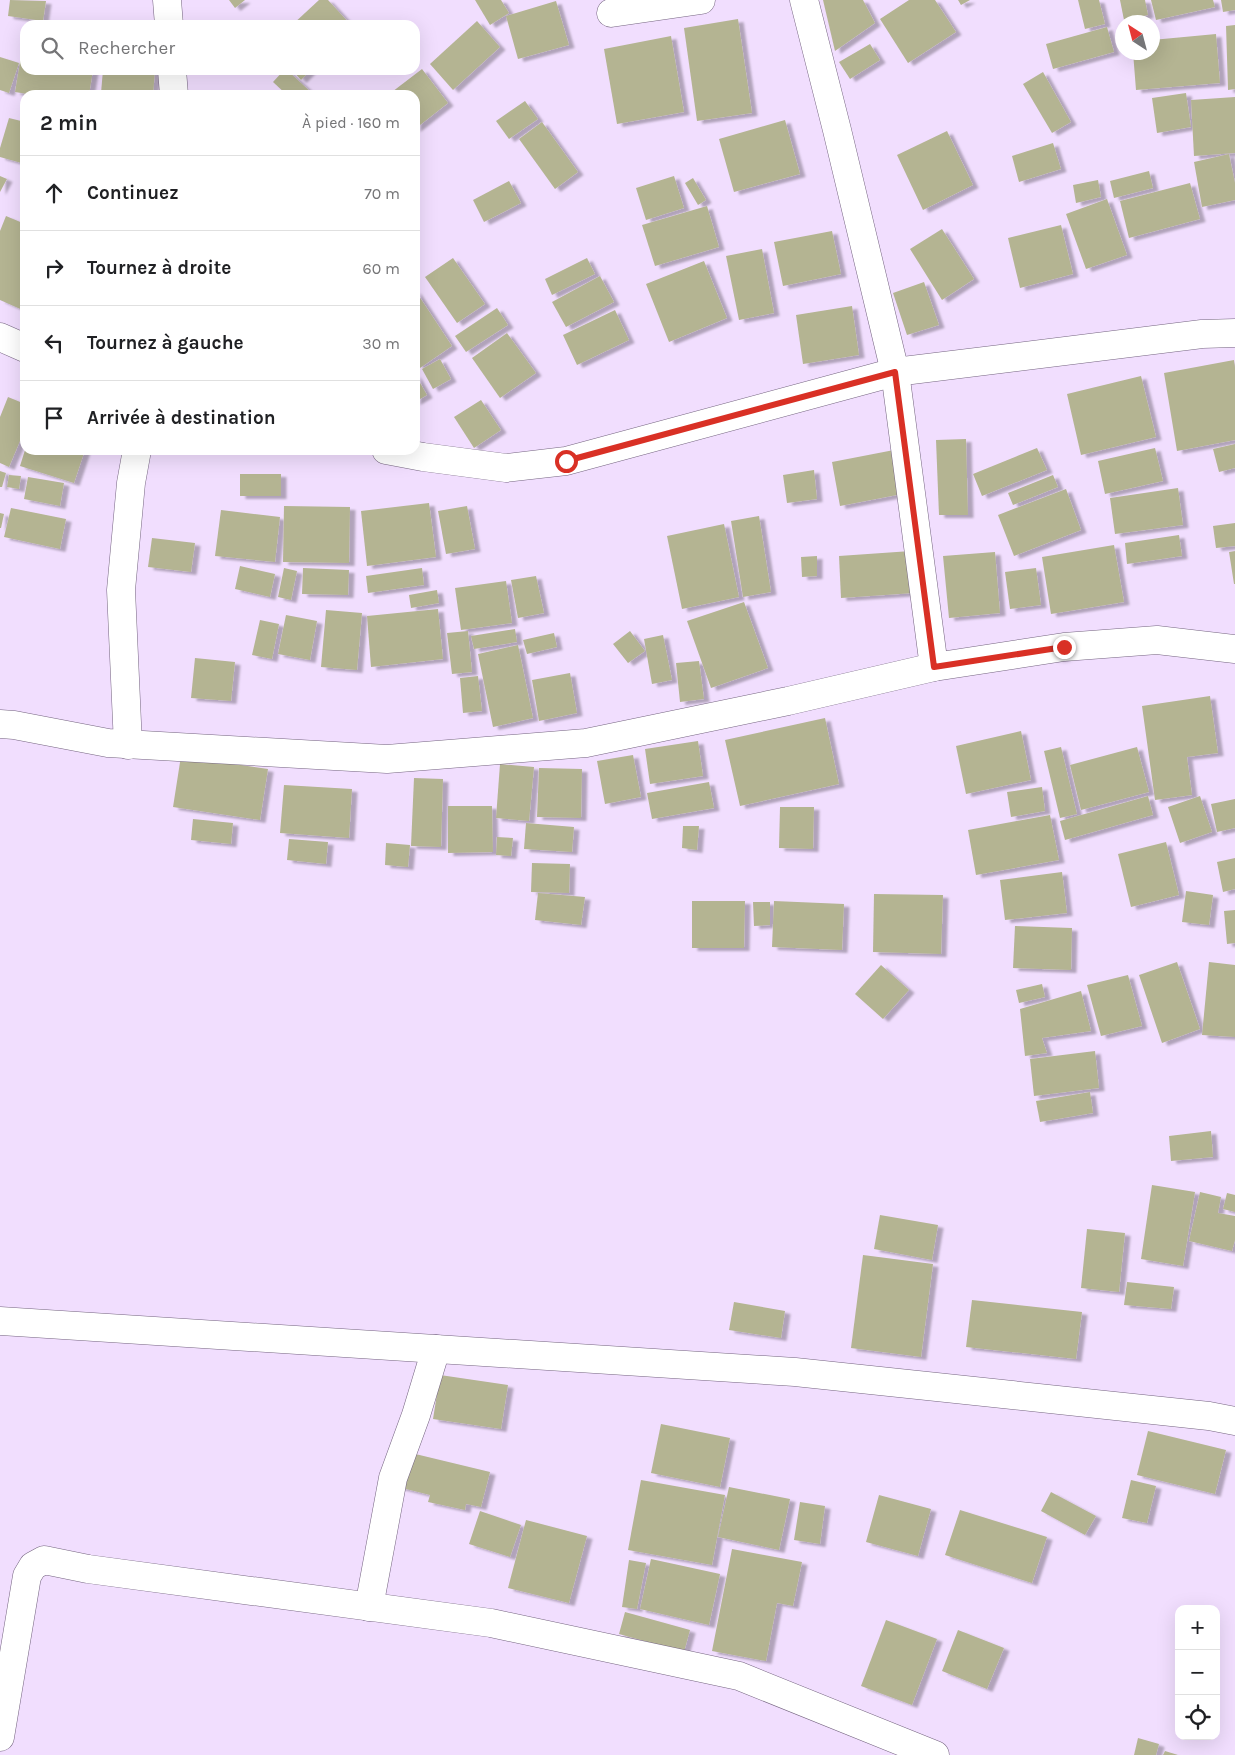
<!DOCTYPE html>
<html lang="fr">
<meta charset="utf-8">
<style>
:root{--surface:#fff;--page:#f2f2f2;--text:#202124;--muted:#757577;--line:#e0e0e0}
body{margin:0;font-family:Karla,sans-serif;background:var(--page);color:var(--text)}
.controls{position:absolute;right:15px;bottom:15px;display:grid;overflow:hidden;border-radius:10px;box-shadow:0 5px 20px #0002}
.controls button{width:45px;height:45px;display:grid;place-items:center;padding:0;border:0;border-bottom:1px solid var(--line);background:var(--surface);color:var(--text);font:25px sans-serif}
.compass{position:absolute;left:1115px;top:15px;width:45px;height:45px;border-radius:50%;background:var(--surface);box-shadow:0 5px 20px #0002;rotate:324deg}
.stop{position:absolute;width:15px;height:15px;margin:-11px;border:4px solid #d93025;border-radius:50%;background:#fff}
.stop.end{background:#d93025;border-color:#fff;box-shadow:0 1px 5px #0008}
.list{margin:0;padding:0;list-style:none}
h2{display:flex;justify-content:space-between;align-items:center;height:65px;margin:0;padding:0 20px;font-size:21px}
h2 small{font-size:16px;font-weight:400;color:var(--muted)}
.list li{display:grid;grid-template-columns:32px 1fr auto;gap:15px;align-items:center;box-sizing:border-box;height:75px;padding:0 20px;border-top:1px solid var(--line)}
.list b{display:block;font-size:19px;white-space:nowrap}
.list em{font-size:16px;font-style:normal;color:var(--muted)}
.icon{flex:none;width:28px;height:28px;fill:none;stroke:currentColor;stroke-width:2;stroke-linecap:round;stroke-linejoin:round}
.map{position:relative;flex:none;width:1235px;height:1755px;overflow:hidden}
.search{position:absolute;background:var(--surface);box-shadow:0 5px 20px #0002;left:20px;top:20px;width:400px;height:55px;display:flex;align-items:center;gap:12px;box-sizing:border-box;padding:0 18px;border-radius:15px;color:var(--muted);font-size:19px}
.panel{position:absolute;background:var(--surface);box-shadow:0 5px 20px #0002;left:20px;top:90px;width:400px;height:365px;border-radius:15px}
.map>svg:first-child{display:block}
</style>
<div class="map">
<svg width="1235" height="1755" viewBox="0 0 1235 1755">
<defs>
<filter id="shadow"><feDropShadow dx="5.5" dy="3" stdDeviation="1" flood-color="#0004"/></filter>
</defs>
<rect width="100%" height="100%" fill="#f1defe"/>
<!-- building -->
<g fill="#b4b492" filter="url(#shadow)">
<polygon points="10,0 46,1 43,21 8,16"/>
<polygon points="229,0 245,0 235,8"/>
<polygon points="319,0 328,0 351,25 292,25"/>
<polygon points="475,0 501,0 509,13 490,25"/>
<polygon points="823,0 863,0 875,23 835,51"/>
<polygon points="909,0 935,0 956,32 908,63 880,19"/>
<polygon points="958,0 970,0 961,5"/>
<polygon points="1078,0 1099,0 1105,24 1085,29"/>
<polygon points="1120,0 1145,0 1148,15 1124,20"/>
<polygon points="1151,0 1213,0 1215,7 1156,20"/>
<polygon points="1221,0 1235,0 1235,10 1223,12"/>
<polygon points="556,1 569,45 518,59 506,16"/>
<polygon points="738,19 752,113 697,121 684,28"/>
<polygon points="477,21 500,47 453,90 430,64"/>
<polygon points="1235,25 1235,89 1228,90 1226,26"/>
<polygon points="1107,27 1114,52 1053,69 1046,44"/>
<polygon points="1216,34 1220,83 1136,90 1133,52 1152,52 1152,40"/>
<polygon points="671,36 684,112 617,124 604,49"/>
<polygon points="24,38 25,70 93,70 89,95 34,95 15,92"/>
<polygon points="870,44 880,60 850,79 839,62"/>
<polygon points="0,57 19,63 9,93 0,90"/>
<polygon points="422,69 448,103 415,129 415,95 388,95"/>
<polygon points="103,70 155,70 153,95 101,93"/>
<polygon points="284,70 287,70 314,95 287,95 273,82"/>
<polygon points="292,70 311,70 301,80"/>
<polygon points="1043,72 1071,122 1052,133 1023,84"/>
<polygon points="1186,93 1191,127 1157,133 1152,98"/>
<polygon points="1235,97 1235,153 1194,156 1191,100"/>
<polygon points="525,101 538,119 509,139 496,121"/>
<polygon points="9,118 25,122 25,164 0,157 0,148"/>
<polygon points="785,120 800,174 734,192 719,139"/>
<polygon points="542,122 578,172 555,189 519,139"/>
<polygon points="947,131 973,185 923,210 897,155"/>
<polygon points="1053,143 1061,169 1019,182 1012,156"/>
<polygon points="1229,154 1235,183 1235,200 1202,207 1194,162"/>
<polygon points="1149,171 1153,188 1114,198 1110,181"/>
<polygon points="0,176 7,179 0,192"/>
<polygon points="674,176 684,208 646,220 636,188"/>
<polygon points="693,178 706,200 698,205 685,183"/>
<polygon points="1098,180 1101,197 1076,203 1073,185"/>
<polygon points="509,181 521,203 484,222 473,200"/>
<polygon points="1190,183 1200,219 1129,238 1120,201"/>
<polygon points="1107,199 1127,255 1086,269 1066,214"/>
<polygon points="707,206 719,247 655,266 642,225"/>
<polygon points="6,216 25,224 25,311 0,300 0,231"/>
<polygon points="1061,225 1073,274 1020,288 1008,238"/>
<polygon points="942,229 974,279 942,300 910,249"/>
<polygon points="832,231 841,274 783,286 774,242"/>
<polygon points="762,249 774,313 739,320 726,256"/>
<polygon points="453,258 485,304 457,323 425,277"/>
<polygon points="587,258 595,274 552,295 545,279"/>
<polygon points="704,261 727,318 669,342 646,284"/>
<polygon points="600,276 614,302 566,327 552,302"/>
<polygon points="924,282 939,325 907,335 893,293"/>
<polygon points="415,290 452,346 420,368 415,361"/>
<polygon points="852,306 859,355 803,364 796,315"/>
<polygon points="497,308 508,325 466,352 455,336"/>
<polygon points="615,310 629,340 577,365 563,335"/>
<polygon points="507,333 536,373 500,398 472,358"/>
<polygon points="440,359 451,379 433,389 422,369"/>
<polygon points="1234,360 1235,368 1235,440 1177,451 1164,373"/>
<polygon points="415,374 427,395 415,402"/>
<polygon points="1141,376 1156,437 1081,455 1067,394"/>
<polygon points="8,397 25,404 25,429 9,467 0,463 0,417"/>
<polygon points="481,400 501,430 474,448 454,417"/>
<polygon points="966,439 968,515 939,515 936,440"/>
<polygon points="1235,444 1235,468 1219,472 1213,449"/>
<polygon points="1037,448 1047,470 982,496 973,474"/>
<polygon points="1155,448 1163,481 1105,494 1098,461"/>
<polygon points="25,450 85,450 74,483 20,466"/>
<polygon points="894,450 902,494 840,506 832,462"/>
<polygon points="814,470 817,499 787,503 783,475"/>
<polygon points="0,471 6,473 2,487 0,487"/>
<rect x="240" y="474" width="41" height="22"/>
<polygon points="9,475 21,476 19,489 7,487"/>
<polygon points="1053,475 1058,487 1013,505 1008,493"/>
<polygon points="28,477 64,483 60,506 24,499"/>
<polygon points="1178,488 1183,525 1115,534 1110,498"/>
<polygon points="1066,489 1081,530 1014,556 998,515"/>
<polygon points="429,503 436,557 367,566 361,511"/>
<polygon points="284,506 350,507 349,563 283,562"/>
<polygon points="467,506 475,549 446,554 438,511"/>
<polygon points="11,508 66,519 60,549 4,537"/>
<polygon points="221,510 280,517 275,562 215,556"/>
<polygon points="0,513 4,514 1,528 0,528"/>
<polygon points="759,516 771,592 743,597 731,521"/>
<polygon points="1235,523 1235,546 1216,548 1213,526"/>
<polygon points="724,524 739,597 682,609 667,536"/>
<polygon points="1179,535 1182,556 1127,564 1125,543"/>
<polygon points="152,538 195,543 191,572 148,567"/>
<polygon points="1114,545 1124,602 1051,614 1042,557"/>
<polygon points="911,551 914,593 841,598 839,556"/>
<polygon points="1235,551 1235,584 1234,584 1229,552"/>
<polygon points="995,552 1000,613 949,618 943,556"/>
<polygon points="817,556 817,576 802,577 801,557"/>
<polygon points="240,566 275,574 270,597 235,589"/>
<polygon points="284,568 297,571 291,600 278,597"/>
<polygon points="303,568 349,570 348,595 302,594"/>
<polygon points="422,568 424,585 368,593 366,576"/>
<polygon points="1036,568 1041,605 1010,609 1005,572"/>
<polygon points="536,576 544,613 518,618 511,580"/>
<polygon points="506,581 512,623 461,630 455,588"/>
<polygon points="437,590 439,603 411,608 409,595"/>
<polygon points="744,602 768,668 711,688 687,621"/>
<polygon points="438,609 443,659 371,667 367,616"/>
<polygon points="326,610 362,613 357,670 321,667"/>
<polygon points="286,615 317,621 310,660 278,654"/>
<polygon points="260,620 279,624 272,659 252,655"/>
<polygon points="515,629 517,642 474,649 471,636"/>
<polygon points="468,631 472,672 452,674 447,633"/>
<polygon points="630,631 645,651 628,663 613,644"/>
<polygon points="554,633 557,647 527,654 523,640"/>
<polygon points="663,635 672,680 652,684 644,639"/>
<polygon points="518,645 533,718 493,727 478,654"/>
<polygon points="195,658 235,662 231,701 191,698"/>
<polygon points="699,661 704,699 680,702 676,663"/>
<polygon points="570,673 577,713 539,721 532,680"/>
<polygon points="478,676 482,711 463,713 460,678"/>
<polygon points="1210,696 1218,753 1187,757 1192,795 1155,800 1142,706"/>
<polygon points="825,718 839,784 740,806 725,740"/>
<polygon points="1021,731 1031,780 966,794 956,746"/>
<polygon points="698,741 703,776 650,784 645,749"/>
<polygon points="1061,747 1077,814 1060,818 1044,751"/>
<polygon points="1137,747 1149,792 1081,810 1070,765"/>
<polygon points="633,755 641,797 605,804 597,761"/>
<polygon points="181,756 268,769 260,820 173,807"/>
<polygon points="500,764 534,767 529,821 496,818"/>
<polygon points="539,768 582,769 581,818 537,817"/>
<polygon points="414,778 443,779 441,847 411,846"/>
<polygon points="709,782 714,808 652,819 647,793"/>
<polygon points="284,785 352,789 349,838 280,833"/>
<polygon points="1042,787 1045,811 1011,817 1007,792"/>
<polygon points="1148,796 1153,815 1065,840 1060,821"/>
<polygon points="1200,796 1212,832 1180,843 1168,807"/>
<polygon points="1235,799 1235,828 1217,832 1211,804"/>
<polygon points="448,806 492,806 493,852 448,853"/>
<polygon points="780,807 814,807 813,849 779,848"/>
<polygon points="1050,815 1059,860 976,875 968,830"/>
<polygon points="193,819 233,823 231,844 191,840"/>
<polygon points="526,823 574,827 572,852 524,849"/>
<polygon points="683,826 699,826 697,850 682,848"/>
<polygon points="497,837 513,838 511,856 496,855"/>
<polygon points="289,839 328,842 326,864 287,860"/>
<polygon points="1166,842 1179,895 1131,907 1118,854"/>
<polygon points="386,843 410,845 408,867 385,865"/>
<polygon points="1235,858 1235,889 1223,892 1217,862"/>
<polygon points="532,863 570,864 569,893 531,892"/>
<polygon points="1062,872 1067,913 1005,920 1000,880"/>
<polygon points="1186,891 1213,895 1209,925 1182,922"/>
<polygon points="538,893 585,897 581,925 535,920"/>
<polygon points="874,894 943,895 941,954 873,952"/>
<polygon points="692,901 745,901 744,948 692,948"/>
<polygon points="774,901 844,904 842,950 772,947"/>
<polygon points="753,902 770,902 770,925 754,926"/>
<polygon points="1235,910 1235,943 1227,944 1224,911"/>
<polygon points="1015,926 1072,928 1071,970 1013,968"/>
<polygon points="1177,962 1200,1029 1162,1043 1139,975"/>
<polygon points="1209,962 1235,965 1235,1037 1202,1035"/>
<polygon points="881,965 909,990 883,1019 855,994"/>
<polygon points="1128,975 1142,1026 1101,1036 1087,985"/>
<polygon points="1042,984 1045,997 1019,1003 1016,990"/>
<polygon points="1081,991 1091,1031 1042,1038 1047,1053 1025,1056 1020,1009"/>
<polygon points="1095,1051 1099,1088 1034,1096 1030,1059"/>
<polygon points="1090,1092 1093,1113 1040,1122 1036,1101"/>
<polygon points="1211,1131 1213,1157 1171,1161 1169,1136"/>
<polygon points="1152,1185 1195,1192 1183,1266 1141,1259"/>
<polygon points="1200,1192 1221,1197 1218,1213 1235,1216 1235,1240 1232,1251 1189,1241"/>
<polygon points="1227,1193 1235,1195 1235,1212 1223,1209"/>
<polygon points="880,1215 938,1225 932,1260 874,1249"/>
<polygon points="1087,1229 1125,1233 1119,1292 1081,1288"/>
<polygon points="863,1255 933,1264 921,1357 851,1348"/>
<polygon points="1127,1282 1174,1287 1171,1309 1124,1305"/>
<polygon points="972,1300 1082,1312 1076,1359 966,1347"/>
<polygon points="734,1302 785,1311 781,1338 729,1330"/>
<polygon points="440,1375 508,1385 501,1429 433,1419"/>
<polygon points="661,1424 730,1438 720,1487 651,1473"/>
<polygon points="1148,1431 1226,1450 1215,1494 1137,1475"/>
<polygon points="407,1452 490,1472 481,1507 466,1504 465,1510 428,1502 430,1495 398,1487"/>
<polygon points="641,1480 725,1495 712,1565 628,1550"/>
<polygon points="1131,1480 1156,1486 1147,1523 1122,1518"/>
<polygon points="729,1487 790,1499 779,1550 718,1537"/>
<polygon points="1051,1492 1096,1516 1085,1535 1041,1511"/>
<polygon points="879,1495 931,1509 918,1556 866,1542"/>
<polygon points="800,1502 825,1506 820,1544 794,1540"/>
<polygon points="960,1510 1047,1537 1032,1583 945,1555"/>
<polygon points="480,1511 521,1525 510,1557 469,1544"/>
<polygon points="526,1520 587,1536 569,1603 508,1588"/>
<polygon points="732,1549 802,1562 793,1606 777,1603 766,1661 712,1651"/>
<polygon points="651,1559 720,1574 709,1625 640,1609"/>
<polygon points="629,1560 646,1563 637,1609 622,1607"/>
<polygon points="625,1612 690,1630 684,1652 619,1634"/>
<polygon points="886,1620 937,1639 912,1705 861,1686"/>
<polygon points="958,1630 1004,1648 987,1689 942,1671"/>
<polygon points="1138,1738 1159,1744 1156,1755 1134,1755"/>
<polygon points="1165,1751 1178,1755 1163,1755"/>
</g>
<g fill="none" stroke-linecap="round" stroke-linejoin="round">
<!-- minor casing -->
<g stroke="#756580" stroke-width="29">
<g id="minor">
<polyline points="167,0 169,25"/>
<polyline points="804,0 837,130 895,372 934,667"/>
<polyline points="611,13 701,0"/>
<polyline points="172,70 174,95"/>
<polyline points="0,337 25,348"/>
<polyline points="386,450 423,457 506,468 566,461 895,372 1202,334 1235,333"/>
<polyline points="0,724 14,725 108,743 387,759 586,743 788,701 934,667 1064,647 1157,640 1235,649"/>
<polyline points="128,745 121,590 131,483 137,450"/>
<polyline points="0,1321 795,1372 1209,1416 1235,1421"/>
<polyline points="369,1607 393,1478 416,1415 436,1349"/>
<polyline points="0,1737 27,1576 33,1566 44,1560 88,1569 491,1623 739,1676 935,1755"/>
</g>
</g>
<!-- minor -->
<use href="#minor" stroke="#fff" stroke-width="28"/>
</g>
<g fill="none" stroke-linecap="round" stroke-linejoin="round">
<!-- route -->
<polyline stroke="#d93025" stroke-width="6" points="566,461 895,372 934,667 1064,647"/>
</g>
</svg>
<div class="controls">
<button>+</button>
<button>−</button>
<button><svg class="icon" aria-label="locate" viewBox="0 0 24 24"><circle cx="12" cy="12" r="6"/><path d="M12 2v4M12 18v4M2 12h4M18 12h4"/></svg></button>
</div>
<svg class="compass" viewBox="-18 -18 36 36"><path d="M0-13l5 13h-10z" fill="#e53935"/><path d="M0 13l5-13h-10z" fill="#757577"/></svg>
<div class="stop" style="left:566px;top:461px"></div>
<div class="stop end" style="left:1064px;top:647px"></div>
<div class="search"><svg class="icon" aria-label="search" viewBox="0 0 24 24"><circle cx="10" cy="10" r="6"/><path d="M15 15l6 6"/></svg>Rechercher</div>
<section class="panel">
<h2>2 min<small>À pied · 160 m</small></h2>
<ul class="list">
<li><svg class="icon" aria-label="ahead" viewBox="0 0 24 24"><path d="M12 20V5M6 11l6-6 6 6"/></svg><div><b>Continuez</b></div><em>70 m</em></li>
<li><svg class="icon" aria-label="right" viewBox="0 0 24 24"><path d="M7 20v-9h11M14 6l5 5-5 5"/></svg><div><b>Tournez à droite</b></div><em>60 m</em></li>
<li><svg class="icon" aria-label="left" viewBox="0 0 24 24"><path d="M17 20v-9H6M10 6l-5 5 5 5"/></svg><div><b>Tournez à gauche</b></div><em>30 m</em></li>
<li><svg class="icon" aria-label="arrive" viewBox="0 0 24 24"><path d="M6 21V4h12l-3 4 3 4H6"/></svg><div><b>Arrivée à destination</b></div></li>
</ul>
</section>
</div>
